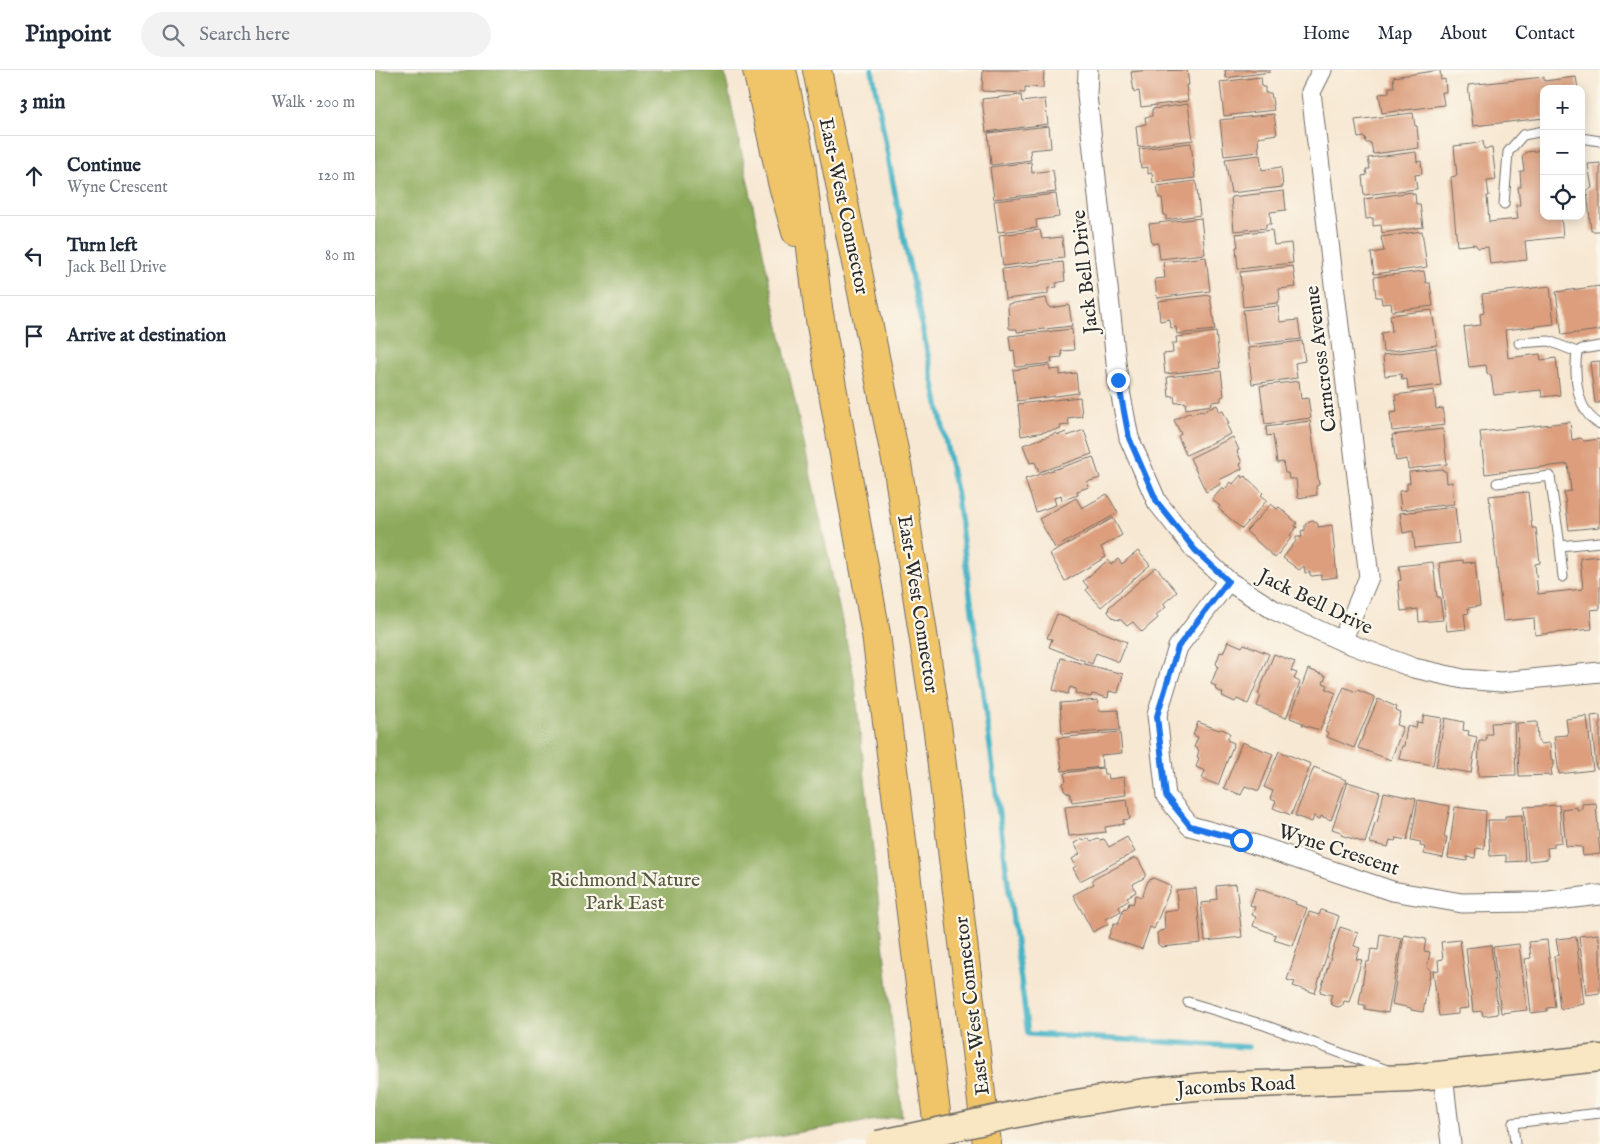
<!DOCTYPE html>
<meta charset="utf-8">
<style>
:root{--surface:#fff;--page:#f2f2f3;--text:#1f2937;--muted:#747a83;--line:#e0e1e3}
body{margin:0;font-family:"IM FELL English",serif;background:var(--page);color:var(--text)}
.controls{position:absolute;right:15px;top:15px;display:grid;overflow:hidden;border-radius:10px;box-shadow:0 2px 12px #0003}
.controls button{width:45px;height:45px;display:grid;place-items:center;padding:0;border:0;border-bottom:1px solid var(--line);background:var(--surface);color:var(--text);font:25px sans-serif}
.stop{position:absolute;width:15px;height:15px;margin:-11px;border:4px solid #1a73e8;border-radius:50%;background:#fff}
.stop.end{background:#1a73e8;border-color:#fff;box-shadow:0 1px 5px #0008}
.list{margin:0;padding:0;list-style:none}
h2{display:flex;justify-content:space-between;align-items:center;height:65px;margin:0;padding:0 20px;font-size:21px}
h2 small{font-size:16px;font-weight:400;color:var(--muted)}
.list li{display:grid;grid-template-columns:32px 1fr auto;gap:15px;align-items:center;box-sizing:border-box;height:80px;padding:0 20px;border-top:1px solid var(--line)}
.list b{display:block;font-size:19px;white-space:nowrap}
.list p{margin:0;font-size:16px;white-space:nowrap;color:var(--muted)}
.list em{font-size:16px;font-style:normal;color:var(--muted)}
.icon{flex:none;width:28px;height:28px;fill:none;stroke:currentColor;stroke-width:2;stroke-linecap:round;stroke-linejoin:round}
.map{position:relative;flex:none;width:1225px;height:1074px;overflow:hidden}
header{display:flex;align-items:center;gap:30px;box-sizing:border-box;height:70px;padding:0 25px;background:var(--surface);border-bottom:1px solid var(--line)}
header strong{font-size:24px}
nav{display:flex;gap:28px;margin-inline-start:auto;font-size:18px}
.search{width:350px;height:45px;background:var(--page);display:flex;align-items:center;gap:12px;box-sizing:border-box;padding:0 18px;border-radius:28px;color:var(--muted);font-size:19px}
main{display:flex}
aside{flex:1;background:var(--surface)}
.map>svg:first-child{display:block}
</style>
<header>
<strong>Pinpoint</strong>
<div class="search"><svg class="icon" aria-label="search" viewBox="0 0 24 24"><circle cx="10" cy="10" r="6"/><path d="M15 15l6 6"/></svg>Search here</div>
<nav><a>Home</a><a>Map</a><a>About</a><a>Contact</a></nav>
</header>
<main>
<aside>
<h2>3 min<small>Walk · 200 m</small></h2>
<ul class="list">
<li><svg class="icon" aria-label="ahead" viewBox="0 0 24 24"><path d="M12 20V5M6 11l6-6 6 6"/></svg><div><b>Continue</b><p>Wyne Crescent</p></div><em>120 m</em></li>
<li><svg class="icon" aria-label="left" viewBox="0 0 24 24"><path d="M17 20v-9H6M10 6l-5 5 5 5"/></svg><div><b>Turn left</b><p>Jack Bell Drive</p></div><em>80 m</em></li>
<li><svg class="icon" aria-label="arrive" viewBox="0 0 24 24"><path d="M6 21V4h12l-3 4 3 4H6"/></svg><div><b>Arrive at destination</b></div></li>
</ul>
</aside>
<div class="map">
<svg width="1225" height="1074" viewBox="0 0 1225 1074">
<rect width="100%" height="100%" fill="#fbf7ec"/>
<filter id="ink" filterUnits="userSpaceOnUse"><feTurbulence type="fractalNoise" baseFrequency=".02" numOctaves="2"/><feDisplacementMap in="SourceGraphic" scale="10" xChannelSelector="R" yChannelSelector="G"/><feConvolveMatrix kernelMatrix="1 2 1 2 8 2 1 2 1" color-interpolation-filters="sRGB"/></filter>
<filter id="wash" filterUnits="userSpaceOnUse"><feTurbulence type="fractalNoise" baseFrequency=".0096" numOctaves="4" result="noise"/><feDisplacementMap in="SourceGraphic" scale="20" xChannelSelector="R" yChannelSelector="G"/><feGaussianBlur stdDeviation="1.12" result="paint"/><feColorMatrix in="noise" values="0 0 0 0 0 0 0 0 0 0 0 0 0 0 0 0 0 1.4 0 .05"/><feComposite in="paint" operator="in"/></filter>
<g filter="url(#wash)">
<rect width="100%" height="100%" fill="#f7e8d3"/>
<!-- forest -->
<polygon fill="#8daa5c" stroke="#5c6a44" points="0,0 349,0 479,607 527,1046 351,1074 0,1074"/>
<g fill="none" stroke-linecap="round" stroke-linejoin="round">
<!-- stream -->
<polyline stroke="#4ab5c7" stroke-width="5.5" points="497,0 526,155 582,426 653,964 873,977"/>
</g>
<g id="blocks">
<!-- building -->
<g fill="#dc9e7d">
<polygon points="608,0 669,0 668,18 650,17 650,23 607,21"/>
<polygon points="774,0 778,0 779,1 812,0 814,15 811,15 813,31 766,37 764,21 759,22 756,2"/>
<polygon points="850,0 895,0 895,2 851,8"/>
<polygon points="1065,0 1066,10 1070,9 1071,22 1067,22 1069,35 1007,43 1004,24 1014,23 1014,17 1019,17 1018,7"/>
<polygon points="886,7 887,17 890,17 890,23 896,23 899,40 849,46 845,12"/>
<polygon points="1169,7 1169,11 1201,7 1203,19 1169,19 1169,48 1098,56 1093,15"/>
<polygon points="646,25 647,32 670,29 673,54 611,62 607,29"/>
<polygon points="813,34 818,70 763,77 761,56 771,54 770,47 777,46 777,39"/>
<polygon points="1038,43 1040,56 1042,56 1044,78 998,84 996,73 991,73 990,67 983,68 980,50"/>
<polygon points="899,44 902,64 883,67 884,82 849,86 845,50"/>
<polygon points="674,56 676,78 655,80 656,90 616,95 613,63"/>
<polygon points="1108,71 1109,79 1117,78 1121,110 1112,111 1114,126 1112,126 1114,152 1143,149 1141,135 1145,135 1143,117 1146,117 1145,101 1149,101 1147,86 1151,82 1169,80 1169,146 1186,146 1188,167 1150,171 1152,190 1115,194 1113,177 1103,178 1100,174 1082,176 1076,107 1082,106 1079,76 1097,74"/>
<polygon points="816,73 820,108 778,113 777,103 773,104 773,97 766,98 764,79"/>
<polygon points="1041,82 1042,92 1046,91 1047,104 1040,105 1042,119 989,125 987,106 992,105 991,99 995,99 993,88"/>
<polygon points="885,85 887,100 906,97 908,117 856,123 850,89"/>
<polygon points="656,92 657,103 678,100 681,122 619,129 615,97"/>
<polygon points="1225,93 1225,161 1216,161 1212,120 1217,118 1213,94"/>
<polygon points="821,111 825,145 791,150 791,145 789,145 787,128 784,128 782,116"/>
<polygon points="909,121 911,140 895,142 896,154 891,154 891,158 859,161 856,127"/>
<polygon points="1037,122 1037,124 1040,124 1041,134 1045,134 1048,157 1007,163 1006,155 998,156 998,148 991,149 989,129"/>
<polygon points="681,124 684,147 661,150 662,158 623,162 619,131"/>
<polygon points="826,148 830,184 785,189 783,173 777,174 774,154"/>
<polygon points="665,160 667,169 687,167 689,188 628,196 624,165"/>
<polygon points="897,160 899,175 916,173 918,193 863,199 861,177 863,177 861,164"/>
<polygon points="1047,161 1052,197 999,204 996,183 1009,181 1006,167"/>
<polygon points="831,187 835,221 782,228 780,209 790,208 788,192"/>
<polygon points="688,192 690,211 681,213 682,217 673,218 673,224 630,229 627,199"/>
<polygon points="918,196 921,217 904,219 905,229 902,233 868,237 865,202"/>
<polygon points="1049,201 1051,213 1055,213 1058,236 1017,241 1016,233 1007,234 1006,227 1001,227 999,207"/>
<polygon points="1175,216 1179,254 1130,260 1133,288 1165,284 1166,290 1181,288 1185,325 1167,327 1166,320 1119,325 1116,306 1112,303 1111,295 1094,297 1089,257 1106,255 1105,244 1109,243 1107,224"/>
<polygon points="1225,216 1225,260 1187,265 1181,222"/>
<polygon points="835,225 840,260 802,264 801,257 796,258 795,249 785,251 783,231"/>
<polygon points="671,228 673,236 675,238 694,235 697,256 642,262 642,259 636,259 634,258 633,234"/>
<polygon points="903,236 905,252 923,250 926,269 872,275 868,240"/>
<polygon points="1057,240 1062,275 1008,282 1006,263 1017,261 1015,245"/>
<polygon points="697,259 699,280 686,281 687,287 676,288 677,293 641,297 639,280 636,281 634,266"/>
<polygon points="841,262 845,298 790,304 788,284 798,283 797,273 802,273 801,267"/>
<polygon points="927,271 930,291 920,293 922,308 877,314 873,278"/>
<polygon points="1061,278 1066,315 1033,319 1032,309 1027,310 1026,304 1010,306 1008,285"/>
<polygon points="1225,291 1225,333 1220,333 1215,292"/>
<polygon points="675,295 675,300 685,299 685,305 701,303 703,323 642,331 638,300"/>
<polygon points="846,301 849,326 846,327 846,331 836,332 837,335 811,339 810,332 800,333 799,326 794,327 792,307"/>
<polygon points="924,311 926,329 933,328 936,348 890,354 885,316"/>
<polygon points="1059,320 1061,339 1068,338 1070,355 1017,361 1015,343 1022,342 1020,325"/>
<polygon points="705,327 707,346 693,348 694,355 685,356 686,359 646,366 643,334"/>
<polygon points="842,335 845,342 848,341 854,354 852,355 856,364 811,385 803,366 806,364 799,350 815,342 816,344 826,340 827,342"/>
<polygon points="935,351 944,415 941,416 942,425 923,428 921,409 914,409 913,403 910,403 908,392 902,393 898,365 892,366 891,357"/>
<polygon points="1195,352 1197,370 1206,368 1209,371 1225,369 1225,457 1194,460 1189,422 1196,421 1193,394 1110,404 1105,362"/>
<polygon points="1068,359 1072,394 1033,399 1032,389 1021,391 1017,365"/>
<polygon points="709,360 717,384 664,402 660,392 655,393 648,375 682,363 683,365 691,362 692,366"/>
<polygon points="858,367 864,380 862,381 867,393 865,394 867,399 844,410 846,414 831,422 815,388"/>
<polygon points="718,387 725,408 712,412 714,417 702,421 703,425 687,430 686,425 679,428 681,435 661,442 650,409"/>
<polygon points="1068,399 1068,401 1071,401 1072,413 1077,412 1079,434 1026,440 1024,421 1032,420 1032,413 1035,413 1034,402"/>
<polygon points="866,405 868,408 870,406 888,423 886,425 892,430 867,459 843,438 845,436 837,430 847,418 849,420 856,412 858,414"/>
<polygon points="1153,422 1157,458 1161,458 1165,493 1160,494 1163,524 1208,519 1205,488 1225,486 1225,539 1215,540 1217,559 1160,565 1159,548 1128,551 1114,426"/>
<polygon points="732,424 743,443 680,478 664,449 701,428 707,438"/>
<polygon points="896,434 902,439 904,437 922,453 920,456 922,457 915,465 917,467 900,488 871,461"/>
<polygon points="1080,437 1084,473 1040,478 1038,461 1028,463 1025,443"/>
<polygon points="738,448 747,465 726,477 731,487 690,511 675,484"/>
<polygon points="938,450 943,454 943,457 957,455 962,507 946,509 946,505 937,506 935,505 935,502 930,503 929,496 924,500 908,488 921,471 921,467 927,467 926,461 930,460 930,455 934,451"/>
<polygon points="763,481 775,495 726,537 711,520 713,517 708,511 733,490 736,494 743,489 747,494"/>
<polygon points="1088,490 1088,493 1100,492 1105,536 1093,538 1094,543 1089,544 1091,559 1072,561 1064,493"/>
<polygon points="1058,492 1062,527 1065,527 1068,550 1044,552 1043,539 1026,541 1023,511 1026,510 1024,496"/>
<polygon points="781,497 802,522 788,534 791,537 781,545 783,548 767,562 758,552 752,556 746,550 739,549 733,542 734,537"/>
<polygon points="682,544 752,572 744,592 721,583 717,594 674,577 677,569 672,568"/>
<polygon points="853,571 867,577 869,574 894,584 873,634 862,629 860,632 847,626 848,623 840,619 841,616 836,614 843,596 841,594 845,582 848,583"/>
<polygon points="899,584 920,592 916,601 922,603 919,609 925,612 911,648 882,636 886,626 883,624"/>
<polygon points="686,588 748,604 743,623 734,621 733,628 717,624 716,627 700,623 701,619 695,617 693,624 678,620"/>
<polygon points="933,599 951,606 948,613 953,615 951,619 961,623 945,660 927,655 928,653 915,648"/>
<polygon points="969,617 981,622 982,620 1000,627 979,678 952,667 954,663 950,661"/>
<polygon points="1003,629 1022,637 1021,641 1026,643 1022,655 1028,657 1016,690 983,678"/>
<polygon points="723,630 724,641 743,640 745,660 687,664 685,633"/>
<polygon points="1049,645 1067,648 1058,695 1024,689 1027,676 1029,676 1032,656 1041,658 1042,652 1047,653"/>
<polygon points="1225,645 1225,698 1221,698 1216,646"/>
<polygon points="1212,646 1218,700 1184,704 1179,666 1193,665 1191,649"/>
<polygon points="1070,648 1089,652 1088,660 1094,661 1093,665 1102,667 1096,703 1061,697"/>
<polygon points="823,652 844,660 847,659 853,662 855,664 852,670 859,673 843,715 827,709 830,701 821,697 824,688 822,687 824,680 819,677 823,667 818,665"/>
<polygon points="1139,652 1141,705 1103,706 1104,671 1111,671 1111,664 1117,664 1116,653"/>
<polygon points="1162,652 1163,670 1166,674 1175,673 1176,689 1179,690 1179,696 1176,699 1177,705 1144,706 1142,653"/>
<polygon points="745,662 747,683 726,685 727,697 687,701 683,668"/>
<polygon points="867,672 898,684 884,721 870,716 866,725 849,718"/>
<polygon points="904,681 936,694 916,745 898,738 901,731 895,729 898,721 889,717"/>
<polygon points="939,697 971,710 956,750 946,746 945,749 939,746 937,752 920,746"/>
<polygon points="728,698 729,704 733,704 734,709 749,707 751,725 697,732 695,723 693,723 689,720 688,714 691,711 689,703"/>
<polygon points="973,712 1005,722 990,773 966,765 966,762 957,759"/>
<polygon points="1009,722 1041,729 1032,770 1021,768 1020,771 1015,770 1013,777 995,773 1000,752 1002,753"/>
<polygon points="752,729 755,749 748,750 749,754 730,757 731,762 694,766 690,737"/>
<polygon points="1043,730 1075,736 1069,767 1072,767 1068,788 1049,784 1050,777 1045,776 1046,772 1036,770"/>
<polygon points="1221,733 1225,784 1208,786 1207,777 1191,776 1187,739 1202,737 1202,740 1207,739 1207,734"/>
<polygon points="1184,735 1187,772 1179,773 1179,777 1172,778 1173,789 1153,791 1149,737"/>
<polygon points="1080,737 1111,741 1109,779 1101,778 1100,788 1092,787 1092,791 1073,788"/>
<polygon points="1147,745 1150,791 1131,792 1131,785 1115,786 1113,750 1130,750 1130,746"/>
<polygon points="752,767 760,782 705,811 698,798 701,796 697,789 705,784 699,773 706,770 714,769 716,772 723,769 724,770 729,769 734,777"/>
<polygon points="759,788 763,789 771,804 769,808 758,814 761,822 752,827 754,830 744,837 746,841 731,849 733,854 718,862 698,825 719,814 717,810"/>
<polygon points="778,808 795,815 796,817 779,859 775,857 767,879 733,868 739,853 743,854 749,838 752,839 754,833 758,834 761,825 767,827 773,811"/>
<polygon points="861,814 867,867 830,871 826,833 836,832 836,830 842,829 841,816"/>
<polygon points="821,818 826,873 786,877 783,874 782,863 785,861 790,860 789,842 803,840 801,820"/>
<polygon points="881,818 921,832 920,834 932,838 918,876 899,870 901,865 878,856 881,847 877,845 880,837 875,835"/>
<polygon points="946,840 964,846 940,923 918,916 920,912 912,910 934,842 944,845"/>
<polygon points="965,857 983,863 979,876 985,878 981,889 987,890 974,932 969,931 968,935 963,937 957,935 955,930 957,925 945,922"/>
<polygon points="1005,864 1027,868 1013,943 990,939 990,935 984,934 991,892 994,892 996,879 1003,880"/>
<polygon points="1223,864 1225,874 1225,923 1211,925 1204,866"/>
<polygon points="1029,865 1051,869 1049,881 1055,882 1052,898 1056,899 1048,942 1036,940 1036,938 1017,934"/>
<polygon points="1201,867 1209,934 1185,939 1179,886 1184,885 1181,869"/>
<polygon points="1085,870 1094,938 1083,939 1083,944 1064,946 1058,901 1064,900 1063,890 1068,889 1066,872"/>
<polygon points="1172,870 1180,937 1172,938 1172,941 1156,943 1150,889 1156,888 1154,872"/>
<polygon points="1144,874 1152,940 1126,943 1118,877"/>
<polygon points="1116,875 1123,944 1108,946 1107,941 1098,942 1091,878"/>
</g>
</g>
</g>
<g filter="url(#ink)">
<use href="#blocks" fill-opacity="0" stroke="#726d66" stroke-width="1"/>
<g fill="none" stroke-linecap="round" stroke-linejoin="round">
<!-- lane casing -->
<g stroke="#726d66" stroke-width="11">
<g id="lane">
<polyline points="1206,68 1225,71"/>
<polyline points="1129,134 1133,82 1148,65 1169,61"/>
<polyline points="1144,273 1174,271 1202,282"/>
<path d="M1225,276L1207,279L1202,282C1199,305 1201,342 1225,354"/>
<polyline points="1122,413 1175,406 1185,476 1225,472"/>
<polyline points="1185,476 1188,507"/>
<polyline points="813,932 889,955 1012,1000"/>
<polyline points="1140,1074 1138,1053 1225,1043"/>
</g>
</g>
<!-- street casing -->
<g stroke="#726d66" stroke-width="21">
<g id="street">
<polyline points="713,0 712,25 743,310 754,368 782,432 820,480 853,511 899,540 967,571 1039,598 1088,609 1126,612 1225,602"/>
<polyline points="947,0 936,22 994,507 967,571"/>
<polyline points="853,511 803,577 782,645 791,726 815,756 866,770 1017,821 1087,833 1165,832 1225,825"/>
<polyline points="1068,1005 1076,1074"/>
</g>
</g>
<!-- secondary casing -->
<g stroke="#726d66" stroke-width="29">
<polyline id="secondary" points="665,1039 769,1022 831,1016 1034,1008 1225,988"/>
</g>
<!-- highway casing -->
<g stroke="#726d66" stroke-width="30">
<g id="highway">
<polyline points="382,0 407,112 421,162"/>
<polyline points="407,0 426,92 443,238 501,564 565,1074"/>
<polyline points="442,0 523,400 563,662 612,1074"/>
</g>
</g>
<!-- lane -->
<use href="#lane" stroke="#fff" stroke-width="9"/>
<!-- street -->
<use href="#street" stroke="#fff" stroke-width="19"/>
<!-- secondary -->
<use href="#secondary" stroke="#f9e7c3" stroke-width="26"/>
<!-- highway -->
<use href="#highway" stroke="#f0c469" stroke-width="28"/>
<!-- secondary-bridge casing -->
<g stroke="#726d66" stroke-width="29" stroke-linecap="butt">
<polyline id="secondary-bridge" points="503,1074 665,1039"/>
</g>
<!-- secondary-bridge -->
<use href="#secondary-bridge" stroke="#f9e7c3" stroke-width="26"/>
</g>
</g>
<g fill="none" stroke-linecap="round" stroke-linejoin="round" filter="url(#ink)">
<!-- route -->
<polyline stroke="#1a73e8" stroke-width="6" points="743,310 754,368 782,432 820,480 853,511 803,577 782,646 791,726 815,756 866,770"/>
</g>
<g text-anchor="middle" stroke-width="4.5" stroke-linejoin="round" paint-order="stroke">
<!-- street labels -->
<g font-size="20" fill="#2b2b2b" stroke="#fbf7ec">
<text transform="translate(470 136) rotate(78)" y="7">East-West Connector</text>
<text transform="translate(709 202) rotate(-96)" y="7">Jack Bell Drive</text>
<text transform="translate(945 289) rotate(-97)" y="7">Carncross Avenue</text>
<text transform="translate(941 531) rotate(26)" y="7">Jack Bell Drive</text>
<text transform="translate(544 534) rotate(81)" y="7">East-West Connector</text>
<text transform="translate(964 779) rotate(18)" y="7">Wyne Crescent</text>
<text transform="translate(596 936) rotate(-97)" y="7">East-West Connector</text>
<text transform="translate(861 1015) rotate(-3)" y="7">Jacombs Road</text>
</g>
<!-- park labels -->
<g font-size="20" fill="#54593d" stroke="#fbf7ec">
<text x="250" y="816">Richmond Nature<tspan x="250" dy="23">Park East</tspan></text>
</g>
</g>
</svg>
<div class="controls">
<button>+</button>
<button>−</button>
<button><svg class="icon" aria-label="locate" viewBox="0 0 24 24"><circle cx="12" cy="12" r="6"/><path d="M12 2v4M12 18v4M2 12h4M18 12h4"/></svg></button>
</div>
<div class="stop" style="left:866px;top:770px"></div>
<div class="stop end" style="left:743px;top:310px"></div>
</div>
</main>
